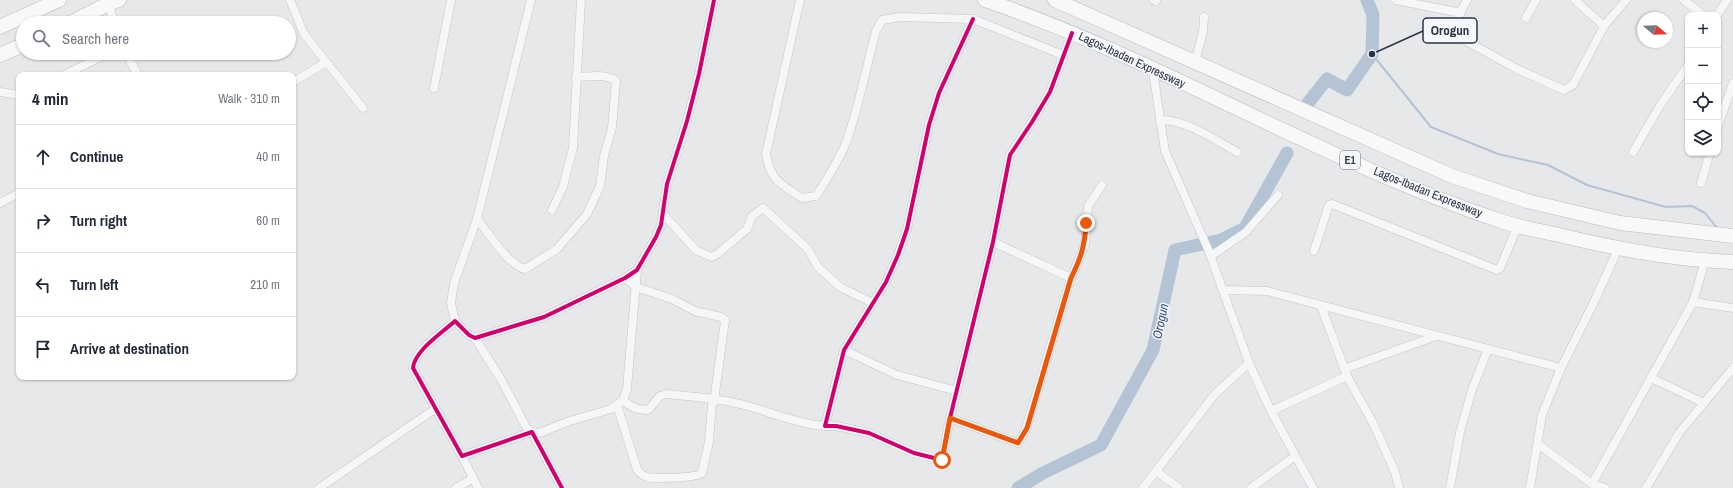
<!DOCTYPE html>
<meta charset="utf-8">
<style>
:root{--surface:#fff;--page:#f6f6f7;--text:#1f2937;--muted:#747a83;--line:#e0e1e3}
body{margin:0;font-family:"Archivo Narrow",sans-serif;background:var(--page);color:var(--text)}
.controls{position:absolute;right:12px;top:12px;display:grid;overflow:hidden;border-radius:8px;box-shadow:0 1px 3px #0004}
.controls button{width:36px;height:36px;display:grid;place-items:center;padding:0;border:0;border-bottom:1px solid var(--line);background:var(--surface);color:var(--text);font:20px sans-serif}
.compass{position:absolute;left:1637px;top:12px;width:36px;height:36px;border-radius:50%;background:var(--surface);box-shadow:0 1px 3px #0004;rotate:109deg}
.stop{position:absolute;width:12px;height:12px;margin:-9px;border:3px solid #ea580c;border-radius:50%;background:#fff}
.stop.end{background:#ea580c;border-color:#fff;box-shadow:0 1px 4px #0008}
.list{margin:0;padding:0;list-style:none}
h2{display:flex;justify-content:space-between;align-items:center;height:52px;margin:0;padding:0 16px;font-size:17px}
h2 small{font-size:13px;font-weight:400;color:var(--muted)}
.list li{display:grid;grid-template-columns:26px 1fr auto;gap:12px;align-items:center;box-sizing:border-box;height:64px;padding:0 16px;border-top:1px solid var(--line)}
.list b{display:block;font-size:15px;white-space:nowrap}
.list em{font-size:13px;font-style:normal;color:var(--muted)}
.icon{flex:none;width:22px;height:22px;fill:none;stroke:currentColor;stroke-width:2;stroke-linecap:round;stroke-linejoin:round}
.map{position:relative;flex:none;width:1733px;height:488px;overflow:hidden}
.search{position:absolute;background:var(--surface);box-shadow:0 1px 3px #0004;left:16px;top:16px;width:280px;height:44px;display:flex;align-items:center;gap:10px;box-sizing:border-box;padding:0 14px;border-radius:22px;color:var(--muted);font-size:15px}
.panel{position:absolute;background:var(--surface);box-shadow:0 1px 3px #0004;left:16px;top:72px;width:280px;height:308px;border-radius:8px}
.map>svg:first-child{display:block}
</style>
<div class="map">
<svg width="1733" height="488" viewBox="0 0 1733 488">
<rect width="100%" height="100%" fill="#e6e8ea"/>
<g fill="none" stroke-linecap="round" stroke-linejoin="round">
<!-- stream -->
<polyline stroke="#b4c4d5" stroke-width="2" points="1372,54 1431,127 1498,154 1548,165 1587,185 1666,207 1692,206 1705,213 1717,228"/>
<!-- river -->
<g stroke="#b4c4d5" stroke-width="13">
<polyline points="1308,103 1327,79 1347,90 1372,54 1373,15 1367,0"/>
<polyline points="1018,488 1043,473 1101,445 1153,350 1175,250 1221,240 1245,228 1287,153"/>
</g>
<!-- street casing -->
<g stroke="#c4c6c8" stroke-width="9">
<g id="street">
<polyline points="290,0 304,34 363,108"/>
<path d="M800,0L766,154C769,179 782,185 802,198L816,196C827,179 838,162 846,143C859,107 866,68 876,31L882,20L900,17L973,19L1063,55"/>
<polyline points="1154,0 1156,1"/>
<polyline points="1396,0 1461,13"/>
<path d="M1467,0C1461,11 1452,25 1459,37L1517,69L1564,90L1573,85L1604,26L1626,0"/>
<polyline points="1575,0 1604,26"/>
<polyline points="1684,0 1703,15"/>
<polyline points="108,4 115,23"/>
<polyline points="1717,15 1727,0"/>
<polyline points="1526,18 1536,0"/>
<polyline points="973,19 939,93 929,125 907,229 898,255 886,282 844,350 825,426 836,426 869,433 914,453 942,460 950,418 993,242 1010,155 1032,122 1050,92 1072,33"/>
<polyline points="126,53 138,75"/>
<polyline points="1195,62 1203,32 1204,17"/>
<polyline points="1153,71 1165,151 1208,249 1249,363 1271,411 1313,488"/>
<polyline points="64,75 109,53"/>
<polyline points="293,82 325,63"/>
<polyline points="434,88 451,0"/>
<polyline points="0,92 19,95"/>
<path d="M1160,120C1185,119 1215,140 1237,152"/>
<polyline points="1718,126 1733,83"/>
<polyline points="1633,152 1661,104 1688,65"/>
<polyline points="1701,183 1710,153"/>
<polyline points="0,203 19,193"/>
<polyline points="552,210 563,187 573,148 581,0"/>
<polyline points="663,214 696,250 711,257 716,255 747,229 752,216 763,208 808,249 818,267 840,287 873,303"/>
<path d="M477,219C488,232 509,266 525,269L557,249L587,214L600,186L604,156L612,128L616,81C607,73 588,77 576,77"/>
<polyline points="993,242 1071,278"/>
<polyline points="1314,251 1329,205 1332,204 1497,270 1500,268 1518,225"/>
<polyline points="1211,256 1246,232 1278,195"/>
<polyline points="1705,261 1693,302 1733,308"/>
<polyline points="625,278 636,287 672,299 695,311 721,317 725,320 714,401"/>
<polyline points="1223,290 1267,291 1561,368"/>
<polyline points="1321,306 1347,376 1374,425 1395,472 1399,488"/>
<polyline points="455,321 451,303 454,283 477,219 531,0"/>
<polyline points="475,338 502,381 526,427 532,432 539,433 570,421 611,409 623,400 627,389 637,270"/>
<polyline points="844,350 897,375 957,391"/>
<polyline points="1344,369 1436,336"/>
<polyline points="1651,378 1704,403"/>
<path d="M623,400C631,407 637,410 648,410L660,396L667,394L715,399"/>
<path d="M617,405L637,469C639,473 642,475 647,477C655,479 696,478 702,473L709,442L712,404L716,400C725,400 735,403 744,405C771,412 797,424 825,426"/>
<polyline points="1271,411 1347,376"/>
<polyline points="950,418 1018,443 1025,432 1071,278 1085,245 1088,206 1102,185"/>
<polyline points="1538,444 1592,484 1605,488"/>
<polyline points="462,456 478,488"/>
<polyline points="1156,471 1179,488"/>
<polyline points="1592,484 1693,302"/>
<polyline points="319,488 435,409"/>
<polyline points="456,488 473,478"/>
<path d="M562,488L532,432L462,456L413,368C414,351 443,332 455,321L469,335L475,338L544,317L625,278L637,270L656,237L661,225L667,184L687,121L699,74L714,0"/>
<polyline points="1143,488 1215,394 1249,363"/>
<polyline points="1251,488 1295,456"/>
<polyline points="1450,488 1460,432 1472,390 1488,349"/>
<polyline points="1530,488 1542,415 1561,368 1595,300 1618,249"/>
<polyline points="1646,488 1679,433 1733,368"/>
</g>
</g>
<!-- highway casing -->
<g stroke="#b8bbbf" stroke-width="15">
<g id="highway">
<path d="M985,0C1163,61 1325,163 1504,222C1522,228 1541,231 1559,235C1616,249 1674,260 1733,262"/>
<polyline points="1055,0 1452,176 1527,201 1620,223 1733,236"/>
<polyline points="70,23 108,4 119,0"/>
<polyline points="0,27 59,0"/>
<polyline points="0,55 23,45"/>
</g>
</g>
<!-- street -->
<use href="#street" stroke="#f5f6f7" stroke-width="8"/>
<!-- highway -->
<use href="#highway" stroke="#f8f8f8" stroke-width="14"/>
<!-- cycleway casing -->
<g stroke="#f4f6f9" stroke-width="6">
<g id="cycleway">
<polyline points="973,19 939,93 929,125 907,229 898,255 886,282 844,350 825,426 836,426 869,433 914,453 942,460 950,418 993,242 1010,155 1032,122 1050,92 1072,33"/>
<path d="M562,488L532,432L462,456L413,368C414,351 443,332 455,321L469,335L475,338L544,317L625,278L637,270L656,237L661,225L667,184L687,121L699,74L714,0"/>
</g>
</g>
<!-- cycleway -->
<use href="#cycleway" stroke="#d6006c" stroke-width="4"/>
</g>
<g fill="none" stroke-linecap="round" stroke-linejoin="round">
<!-- route -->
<path stroke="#ea580c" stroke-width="5" d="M942,460L950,418L1018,443L1027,428L1071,278C1081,258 1085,245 1086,223"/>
</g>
<g text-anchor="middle" stroke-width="3" stroke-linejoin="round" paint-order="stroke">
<!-- shield labels -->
<rect fill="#f4f6f9" stroke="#676e7b" stroke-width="1" x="1340" y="151" width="20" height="18" rx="3"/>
<g font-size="11" font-weight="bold" fill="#2b3445">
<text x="1350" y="164">E1</text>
</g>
<!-- street labels -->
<g font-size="12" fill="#2b3445" stroke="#f4f6f9">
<text transform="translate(1132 60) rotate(25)" y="4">Lagos-Ibadan Expressway</text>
<text transform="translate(1428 192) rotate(22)" y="4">Lagos-Ibadan Expressway</text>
</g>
<!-- water labels -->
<g font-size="13" font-style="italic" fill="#34527a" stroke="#f4f6f9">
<text transform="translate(1160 321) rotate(-78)" y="5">Orogun</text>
</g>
</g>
<!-- callouts -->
<path fill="none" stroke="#2b3445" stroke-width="1.5" d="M1372 54L1423 31"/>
<circle fill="#2b3445" stroke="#f4f6f9" stroke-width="1.5" cx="1372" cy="54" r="4"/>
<rect fill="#f4f6f9" stroke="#2b3445" stroke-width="1.5" x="1423" y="18" width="54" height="25" rx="4"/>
<g font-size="13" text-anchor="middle" font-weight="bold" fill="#2b3445">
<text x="1450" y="35">Orogun</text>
</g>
</svg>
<div class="controls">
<button>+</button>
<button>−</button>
<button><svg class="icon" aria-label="locate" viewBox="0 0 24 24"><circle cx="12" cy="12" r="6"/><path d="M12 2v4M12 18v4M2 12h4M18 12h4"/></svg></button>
<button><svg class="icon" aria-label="layers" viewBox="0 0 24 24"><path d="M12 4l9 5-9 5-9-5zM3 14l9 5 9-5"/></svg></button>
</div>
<svg class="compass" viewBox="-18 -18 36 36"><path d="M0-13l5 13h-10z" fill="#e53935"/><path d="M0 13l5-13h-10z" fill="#747a83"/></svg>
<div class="stop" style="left:942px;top:460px"></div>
<div class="stop end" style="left:1086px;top:223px"></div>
<div class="search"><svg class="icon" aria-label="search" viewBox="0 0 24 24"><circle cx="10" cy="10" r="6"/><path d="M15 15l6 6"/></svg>Search here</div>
<section class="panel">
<h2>4 min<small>Walk · 310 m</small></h2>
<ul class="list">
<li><svg class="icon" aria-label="ahead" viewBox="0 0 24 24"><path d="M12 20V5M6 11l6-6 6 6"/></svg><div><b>Continue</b></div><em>40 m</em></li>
<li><svg class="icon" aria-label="right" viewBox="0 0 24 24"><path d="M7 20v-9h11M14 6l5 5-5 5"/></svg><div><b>Turn right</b></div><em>60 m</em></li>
<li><svg class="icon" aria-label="left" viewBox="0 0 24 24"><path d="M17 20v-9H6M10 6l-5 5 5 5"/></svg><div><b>Turn left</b></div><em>210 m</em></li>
<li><svg class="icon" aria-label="arrive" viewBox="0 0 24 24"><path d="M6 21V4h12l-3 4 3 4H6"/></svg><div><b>Arrive at destination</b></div></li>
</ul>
</section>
</div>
